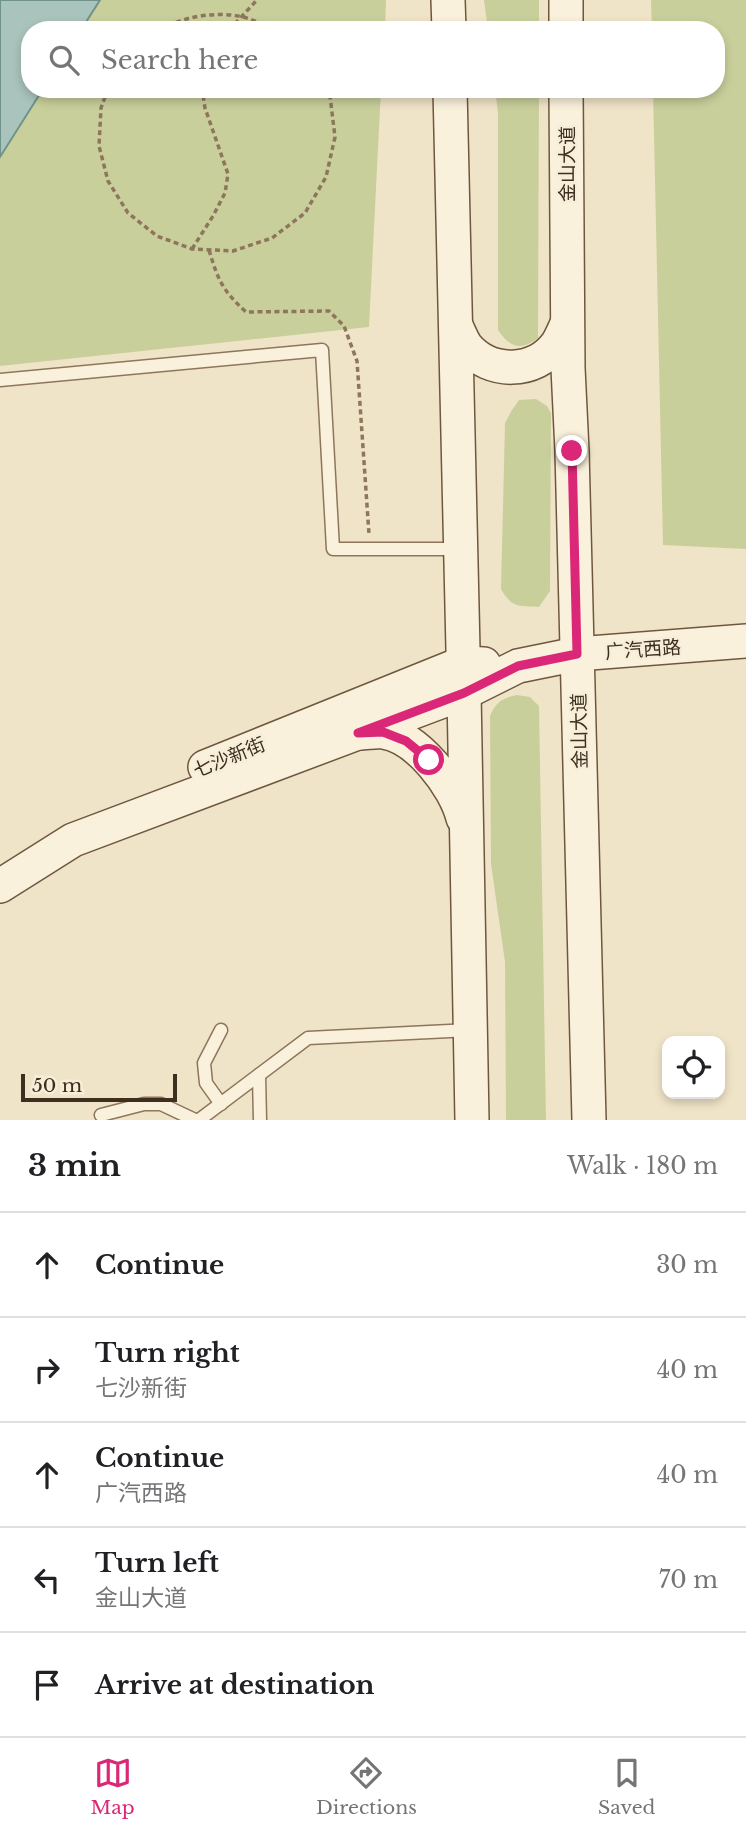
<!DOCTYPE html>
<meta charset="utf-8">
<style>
:root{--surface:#fff;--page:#f6f6f6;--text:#202124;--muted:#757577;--line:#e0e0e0;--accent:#db2777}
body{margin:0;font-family:"Libre Baskerville","Noto Sans SC",serif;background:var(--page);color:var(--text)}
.controls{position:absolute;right:21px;bottom:21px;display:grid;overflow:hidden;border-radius:14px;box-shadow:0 4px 10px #0003}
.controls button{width:63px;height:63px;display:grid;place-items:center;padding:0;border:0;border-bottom:2px solid var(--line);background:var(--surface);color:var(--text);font:35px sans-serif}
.scale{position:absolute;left:21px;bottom:18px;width:156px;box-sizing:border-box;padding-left:7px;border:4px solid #3d2e20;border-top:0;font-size:19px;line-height:24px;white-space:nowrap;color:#3d2e20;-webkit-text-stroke:5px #f7eed8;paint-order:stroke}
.stop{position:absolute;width:21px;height:21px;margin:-16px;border:5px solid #db2777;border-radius:50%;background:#fff}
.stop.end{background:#db2777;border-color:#fff;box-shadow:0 2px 7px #0008}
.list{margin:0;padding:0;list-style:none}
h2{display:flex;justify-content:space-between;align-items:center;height:91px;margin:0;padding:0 28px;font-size:30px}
h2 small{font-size:23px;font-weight:400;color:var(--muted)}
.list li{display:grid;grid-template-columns:46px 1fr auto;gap:21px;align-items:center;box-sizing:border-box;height:105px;padding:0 28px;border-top:2px solid var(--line)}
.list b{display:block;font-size:26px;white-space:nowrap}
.list p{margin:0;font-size:23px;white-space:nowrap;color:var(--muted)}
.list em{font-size:23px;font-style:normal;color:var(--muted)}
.icon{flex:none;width:38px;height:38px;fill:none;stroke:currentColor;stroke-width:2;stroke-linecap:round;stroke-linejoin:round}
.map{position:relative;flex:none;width:746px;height:1120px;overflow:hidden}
.search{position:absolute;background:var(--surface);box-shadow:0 4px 10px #0003;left:21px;right:21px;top:21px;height:77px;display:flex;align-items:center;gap:18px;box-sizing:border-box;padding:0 24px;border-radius:28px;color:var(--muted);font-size:26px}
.sheet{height:616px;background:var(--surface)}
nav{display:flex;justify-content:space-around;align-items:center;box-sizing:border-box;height:98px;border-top:2px solid var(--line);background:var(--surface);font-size:19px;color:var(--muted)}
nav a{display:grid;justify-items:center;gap:4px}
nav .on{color:var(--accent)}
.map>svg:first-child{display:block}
</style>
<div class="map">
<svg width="746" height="1120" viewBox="0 0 746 1120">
<rect width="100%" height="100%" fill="#f0e4c8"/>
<!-- green -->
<g fill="#c9cf9b">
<polygon points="100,0 386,0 385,30 81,30"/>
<polygon points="484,0 539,0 539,30 488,30"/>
<polygon points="651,0 746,0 746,549 663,545 653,89 716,89 716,30 652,30"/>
<polygon points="43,89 381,89 369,327 0,366 0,157"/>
<path d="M495,89H539L538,338C521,351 510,348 498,330V113Z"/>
<path d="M536,399L547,406L551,413L550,591L539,607C518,606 512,608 501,589L505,423L512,410L519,400Z"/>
<path d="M517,695L530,697L539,706L546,1120H506L505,962L491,864L490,716C496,702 502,698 517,695Z"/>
</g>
<!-- water -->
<polygon fill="#a9c4bc" stroke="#6f938a" stroke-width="2" points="0,0 100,0 81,30 30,30 30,89 43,89 0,157"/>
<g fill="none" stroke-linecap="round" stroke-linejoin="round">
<!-- lane casing -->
<g stroke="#8d765c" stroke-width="15">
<g id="lane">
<polyline points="0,380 322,350 333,549 460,549"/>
<polyline points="259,1075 260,1120"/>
<polyline points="221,1104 206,1083 204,1063 221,1030"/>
<polyline points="101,1115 144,1104 161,1104 195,1120"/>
<polyline points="199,1120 308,1038 470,1030"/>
</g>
</g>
<!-- secondary casing -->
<g stroke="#6f573f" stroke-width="36">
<g id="secondary">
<polyline points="448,0 449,30"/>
<polyline points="566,0 566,30"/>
<polyline points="450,89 464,693 472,1120"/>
<polyline points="566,89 568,368 572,451 589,1120"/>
<path d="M456,326C459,332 462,340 466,346C490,375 535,374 557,344C561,338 564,330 567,324"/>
<path d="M360,733C367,733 376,731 383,732C418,737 455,786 463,818"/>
<polyline points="205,767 463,663 484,664"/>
<polyline points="0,886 73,840 464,693 518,666 577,654 746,641"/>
</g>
</g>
<!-- path -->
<g stroke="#8d765c" stroke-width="3.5" stroke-dasharray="5 3.5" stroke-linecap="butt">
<path d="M161,30C182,16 218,11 243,17C253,19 264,26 274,30"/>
<polyline points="229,30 257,0"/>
<polyline points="108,89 101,108 99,146 108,181 128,213 157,236 192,249 233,251 272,238 305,213 326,177 335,137 330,96 326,89"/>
<polyline points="192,249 213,216 225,193 228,174 205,108 202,89"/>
<path d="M209,250C218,280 222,290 246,312L329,311L344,326L357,361L369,534"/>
</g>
<!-- lane -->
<use href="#lane" stroke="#faf1dc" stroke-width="12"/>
<!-- secondary -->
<use href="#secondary" stroke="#faf1dc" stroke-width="33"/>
</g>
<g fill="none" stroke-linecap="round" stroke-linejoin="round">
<!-- route -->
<polyline stroke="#db2777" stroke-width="9" points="429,760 406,741 383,732 358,733 464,693 518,666 577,654 572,451"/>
</g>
<g text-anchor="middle" stroke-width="5" stroke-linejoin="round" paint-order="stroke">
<!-- street labels -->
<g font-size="19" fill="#3d2e20" stroke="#f7eed8">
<text transform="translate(567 164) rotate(-90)" y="7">金山大道</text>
<text transform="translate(643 649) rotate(-4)" y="7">广汽西路</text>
<text transform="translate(579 731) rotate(-91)" y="7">金山大道</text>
<text transform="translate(229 757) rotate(-22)" y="7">七沙新街</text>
</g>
</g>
</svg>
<div class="controls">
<button><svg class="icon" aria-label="locate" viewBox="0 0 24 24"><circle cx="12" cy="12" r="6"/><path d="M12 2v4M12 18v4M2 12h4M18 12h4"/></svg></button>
</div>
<div class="scale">50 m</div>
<div class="stop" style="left:429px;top:760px"></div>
<div class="stop end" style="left:572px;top:451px"></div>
<div class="search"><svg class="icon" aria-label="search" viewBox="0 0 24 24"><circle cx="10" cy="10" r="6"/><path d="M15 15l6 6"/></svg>Search here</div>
</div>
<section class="sheet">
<h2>3 min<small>Walk · 180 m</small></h2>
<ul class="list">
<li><svg class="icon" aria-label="ahead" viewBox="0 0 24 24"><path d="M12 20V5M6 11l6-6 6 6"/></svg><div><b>Continue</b></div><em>30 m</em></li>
<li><svg class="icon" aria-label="right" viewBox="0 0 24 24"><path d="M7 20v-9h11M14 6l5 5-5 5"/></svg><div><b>Turn right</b><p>七沙新街</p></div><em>40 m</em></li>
<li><svg class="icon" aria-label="ahead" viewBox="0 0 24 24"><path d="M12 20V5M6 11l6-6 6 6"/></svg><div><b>Continue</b><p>广汽西路</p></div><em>40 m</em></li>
<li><svg class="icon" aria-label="left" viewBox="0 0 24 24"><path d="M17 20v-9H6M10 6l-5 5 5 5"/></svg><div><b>Turn left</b><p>金山大道</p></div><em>70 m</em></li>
<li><svg class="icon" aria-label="arrive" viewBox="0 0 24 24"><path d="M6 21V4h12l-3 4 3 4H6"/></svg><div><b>Arrive at destination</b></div></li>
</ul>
</section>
<nav>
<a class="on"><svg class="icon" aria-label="map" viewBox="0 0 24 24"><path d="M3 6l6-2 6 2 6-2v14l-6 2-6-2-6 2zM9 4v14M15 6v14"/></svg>Map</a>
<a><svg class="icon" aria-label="directions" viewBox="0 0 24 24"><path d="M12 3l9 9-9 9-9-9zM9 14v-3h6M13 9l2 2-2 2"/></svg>Directions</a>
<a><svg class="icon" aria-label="saved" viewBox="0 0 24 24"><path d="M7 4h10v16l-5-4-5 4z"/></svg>Saved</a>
</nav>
